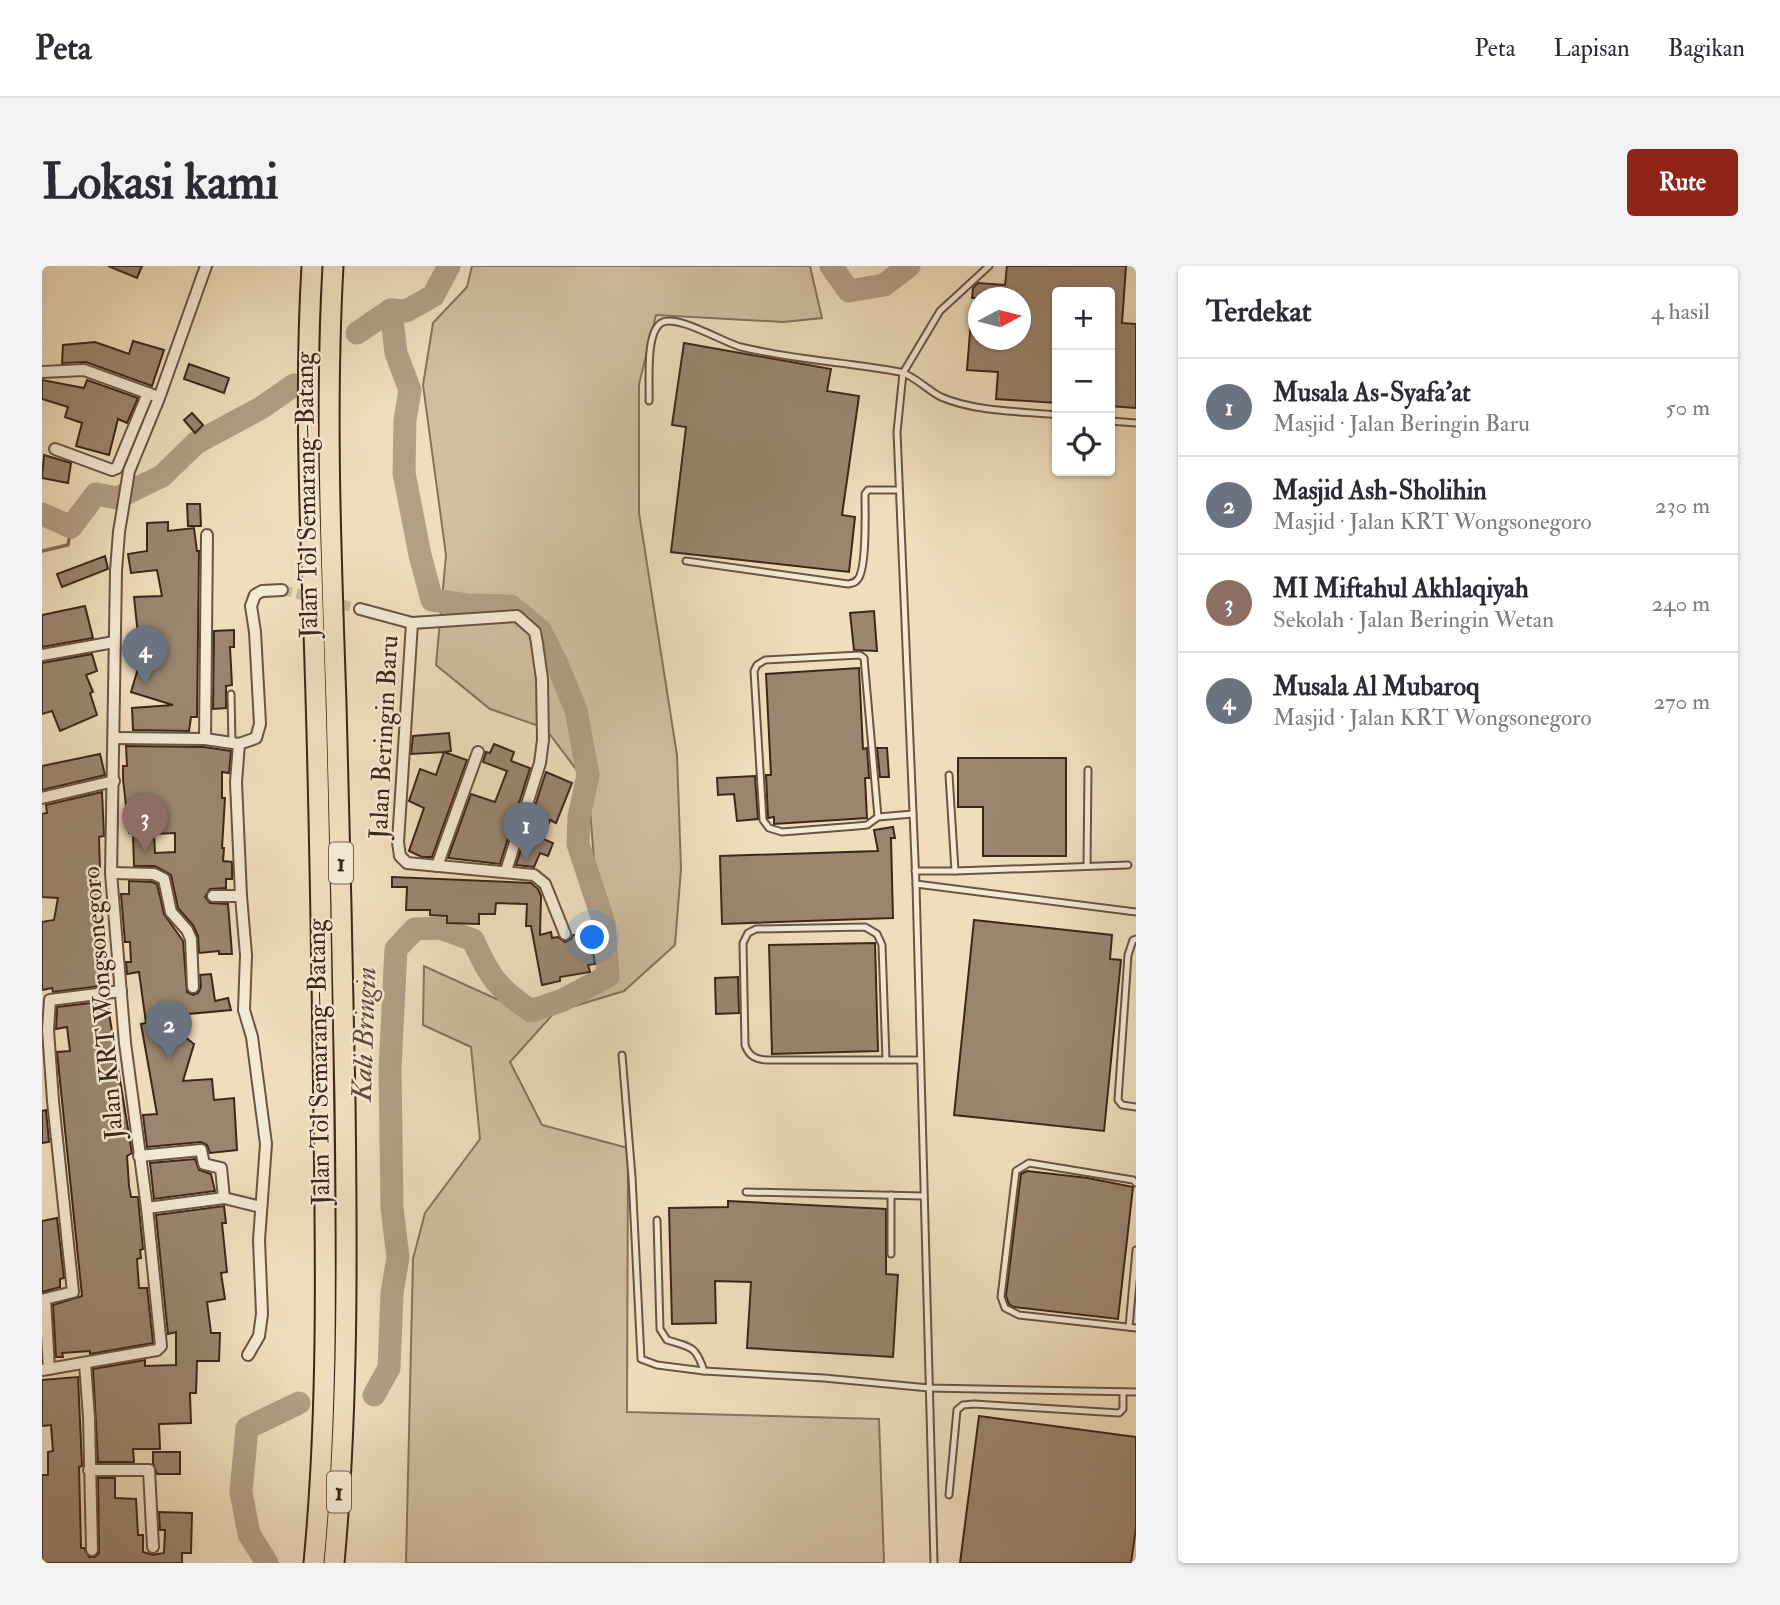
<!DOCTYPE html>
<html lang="id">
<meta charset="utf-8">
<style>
:root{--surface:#fff;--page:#f2f2f3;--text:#2b2b33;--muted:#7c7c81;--line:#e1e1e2;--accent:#8f2418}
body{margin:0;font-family:"IM FELL Double Pica",serif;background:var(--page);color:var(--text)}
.controls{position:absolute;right:21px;top:21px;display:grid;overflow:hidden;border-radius:7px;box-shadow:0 2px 5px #0004}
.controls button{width:63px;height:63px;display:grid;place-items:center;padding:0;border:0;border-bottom:2px solid var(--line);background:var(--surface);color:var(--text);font:35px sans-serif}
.compass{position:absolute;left:926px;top:21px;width:63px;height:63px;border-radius:50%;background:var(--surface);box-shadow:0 2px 5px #0004;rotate:83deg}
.you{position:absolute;left:551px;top:672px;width:24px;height:24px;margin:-18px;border:5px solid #fff;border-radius:50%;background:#1a73e8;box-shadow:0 0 0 10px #1a73e833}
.badge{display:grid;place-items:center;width:46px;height:46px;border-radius:50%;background:var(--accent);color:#fff;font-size:23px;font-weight:700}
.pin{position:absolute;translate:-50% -58px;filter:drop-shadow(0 2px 4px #0008)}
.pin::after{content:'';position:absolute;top:37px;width:24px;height:21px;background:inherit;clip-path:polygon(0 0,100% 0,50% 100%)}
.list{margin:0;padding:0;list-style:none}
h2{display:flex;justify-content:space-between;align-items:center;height:91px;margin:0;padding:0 28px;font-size:30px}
h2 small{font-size:23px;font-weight:400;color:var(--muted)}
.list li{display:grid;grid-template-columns:46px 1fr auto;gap:21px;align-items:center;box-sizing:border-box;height:98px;padding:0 28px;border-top:2px solid var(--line)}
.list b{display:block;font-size:26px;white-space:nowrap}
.list p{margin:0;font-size:23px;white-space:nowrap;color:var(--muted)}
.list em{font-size:23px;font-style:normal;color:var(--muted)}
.icon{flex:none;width:38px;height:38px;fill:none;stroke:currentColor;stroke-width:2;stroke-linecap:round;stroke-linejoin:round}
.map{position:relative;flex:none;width:1094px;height:1297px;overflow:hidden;border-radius:7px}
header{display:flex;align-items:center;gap:42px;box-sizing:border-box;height:98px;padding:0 35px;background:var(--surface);border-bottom:2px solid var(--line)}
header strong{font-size:33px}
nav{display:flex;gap:38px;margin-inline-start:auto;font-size:24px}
.intro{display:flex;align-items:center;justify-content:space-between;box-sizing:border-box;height:168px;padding:0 42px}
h1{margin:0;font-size:49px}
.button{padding:18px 32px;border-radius:7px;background:var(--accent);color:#fff;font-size:24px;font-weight:700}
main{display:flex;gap:42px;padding:0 42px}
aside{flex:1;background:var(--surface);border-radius:7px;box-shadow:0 2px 5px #0004}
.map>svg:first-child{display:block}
</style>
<header>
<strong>Peta</strong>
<nav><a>Peta</a><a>Lapisan</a><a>Bagikan</a></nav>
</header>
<div class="intro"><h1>Lokasi kami</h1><a class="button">Rute</a></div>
<main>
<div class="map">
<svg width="1094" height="1297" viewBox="0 0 1094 1297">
<rect width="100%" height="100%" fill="#efdebd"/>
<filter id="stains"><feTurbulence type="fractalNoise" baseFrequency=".00286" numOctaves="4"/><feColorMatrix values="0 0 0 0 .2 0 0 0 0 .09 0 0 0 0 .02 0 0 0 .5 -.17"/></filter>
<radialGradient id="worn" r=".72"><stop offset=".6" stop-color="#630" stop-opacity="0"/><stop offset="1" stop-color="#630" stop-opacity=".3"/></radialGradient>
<!-- green -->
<polygon fill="#d1bfa1" stroke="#87725e" stroke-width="2" points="430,0 768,0 780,52 741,56 614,49 597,118 597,247 635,489 639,603 633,679 582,725 513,746 468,796 500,859 586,882 585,1146 837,1153 842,1297 364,1297 371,993 383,947 438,873 429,781 381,759 382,700 461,736 508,731 553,707 561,697 565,669 553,606 546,519 503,462 448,443 394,399 404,289 381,119 391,57 425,21"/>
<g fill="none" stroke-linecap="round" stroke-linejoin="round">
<!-- stream -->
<polyline stroke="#836f5b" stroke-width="3.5" points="0,285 26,279 29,261"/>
<!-- river -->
<g stroke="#b29f86" stroke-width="23">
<polyline points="789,0 807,25 842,19 867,0"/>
<polyline points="315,67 349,44"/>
<polyline points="0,248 29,261 54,228 75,232 120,210 154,177 219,142 252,119"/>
<path d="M332,1129L347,1102L350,1027L356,991L350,942L348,802L354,683L373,663L398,662L431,674C447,710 456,723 489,745L521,734L566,710L562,657L536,578L537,551L546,509L534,444L515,398L498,364L469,340L426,339L390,334L378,289L362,207L363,154L368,124L354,87L349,44L364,45L391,30L407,0"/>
<polyline points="225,1297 207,1268 199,1226 205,1162 257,1137"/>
</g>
</g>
<!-- building -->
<g fill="#9a866f" stroke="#3d261a" stroke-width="2" fill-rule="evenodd">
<polygon points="66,0 100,0 95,12"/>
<polygon points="965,0 1084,0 1080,57 1094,58 1094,142 1068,140 1068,26 1015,26 1015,137 954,133 956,106 925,104 929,54 936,54 936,74 978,74 978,32 930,32 931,22 936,17 963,19"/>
<polygon points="91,75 122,84 110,120 44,96 20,97 21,79 53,76 87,88"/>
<polygon points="642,77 789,103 785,125 817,130 800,249 813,251 807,306 629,286 644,161 630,159"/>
<polygon points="147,98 187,112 182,127 142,113"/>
<polygon points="0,114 42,122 45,114 96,132 85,157 76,153 67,189 34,180 40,157 23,151 26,141 0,133"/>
<polygon points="150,147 161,159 153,167 142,154"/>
<polygon points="2,189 29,197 26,217 0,212"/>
<polygon points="145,238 158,238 159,260 146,260"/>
<polygon points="126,256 126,265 152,262 155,285 157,285 155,451 149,451 147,465 91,464 90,442 131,439 89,426 95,406 90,371 96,369 92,331 120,330 115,304 89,307 86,288 105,285 105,257"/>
<polygon points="63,290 66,303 20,321 15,308"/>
<polygon points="43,340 51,372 0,381 0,349"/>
<polygon points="832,345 835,385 812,384 808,347"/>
<polygon points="192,364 192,381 188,381 190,419 184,420 184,442 171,443 172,365"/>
<polygon points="50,388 55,405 44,409 51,426 48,427 55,449 18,465 10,445 0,448 0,397"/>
<polygon points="817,402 821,483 825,482 827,512 823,512 825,552 732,558 732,551 726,552 724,509 729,509 724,408"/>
<polygon points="407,467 409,485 402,486 425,494 390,591 380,591 367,585 382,542 367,535 378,503 394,509 402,486 369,488 371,470"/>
<polygon points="452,478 472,486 469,495 488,502 458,598 406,592 429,528 453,536 465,505 441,496 444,486 448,487"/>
<path d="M84,480L162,481L189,485L187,507L180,506V532H183L180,582H182L181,595L190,596V613H184V622L168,623L163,631L168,637L186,638L190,688H177V685L157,687L156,670L151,659L136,642L129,609L113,600H92L91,567H87L81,513V500H85ZM133,567V586L113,587L112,568Z"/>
<polygon points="835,482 845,482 847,511 838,511"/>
<polygon points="58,488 63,509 0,524 0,500"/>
<polygon points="916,492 1024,492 1024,590 941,590 941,541 916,541"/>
<polygon points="504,506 530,517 514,557 508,554 501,573 511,577 506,590 498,587 492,601 474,599"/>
<polygon points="713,510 716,553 695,555 692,528 676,529 675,512"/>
<polygon points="60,526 62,570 57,571 58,605 53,606 56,627 59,627 57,659 59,659 66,719 11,726 10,722 0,724 0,656 12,654 16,632 0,631 0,548 5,547 4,539"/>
<polygon points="851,561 853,572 849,572 851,652 680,658 678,590 836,585 832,564"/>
<polygon points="350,611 489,617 496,623 499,630 498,669 509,666 510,672 516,671 523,676 529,673 531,669 538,668 539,673 549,671 553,698 546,699 548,706 518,711 518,715 500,719 489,660 484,660 485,638 454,637 453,648 437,648 437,658 405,657 405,650 388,649 388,644 364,644 365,621 350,621"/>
<polygon points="87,615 110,616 115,618 122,648 141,675 145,726 151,729 156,727 159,721 158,709 169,708 173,735 186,732 189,744 136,749 138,767 152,778 141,815 170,813 172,834 192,832 195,884 168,887 165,879 159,876 105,881 101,849 115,848 99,758 104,757 97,706 85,708 84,696 89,696 88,676 83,676 79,628 87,628"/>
<polygon points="932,654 1070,669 1068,693 1079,694 1062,865 912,849"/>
<polygon points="833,677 836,785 730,788 727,679"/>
<polygon points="696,711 697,747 674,748 673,712"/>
<polygon points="65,735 90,887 85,890 87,920 89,931 96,931 97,943 101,983 98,984 99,992 95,993 97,1022 105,1022 111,1077 48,1088 48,1085 20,1087 21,1091 14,1091 11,1039 40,1030 15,786 28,785 25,761 14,763 15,741"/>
<polygon points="4,844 7,876 0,877 0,845"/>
<polygon points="153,893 157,904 169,908 173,925 112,933 108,897"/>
<polygon points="985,905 1046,912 1091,921 1076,1053 972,1041 967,1038 964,1030 979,908"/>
<polygon points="686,935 844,943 844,1008 856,1009 851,1091 705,1082 709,1016 673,1015 674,1057 630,1058 627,942 686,941"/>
<polygon points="182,940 184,957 180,957 185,1006 179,1007 183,1033 165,1036 169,1067 178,1067 177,1095 155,1095 154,1127 148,1127 148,1130 149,1157 117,1158 118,1183 91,1183 92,1196 56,1196 51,1103 103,1094 103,1100 134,1099 134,1066 126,1068 114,949"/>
<polygon points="15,952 22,1012 18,1013 18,1021 0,1026 0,955"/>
<polygon points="36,1111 40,1200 37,1201 39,1282 42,1282 47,1291 53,1291 57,1287 56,1212 73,1212 73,1232 94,1233 96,1269 101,1269 101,1286 111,1289 122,1287 123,1264 118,1264 117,1246 150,1247 149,1287 140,1287 140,1297 0,1297 0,1209 6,1209 6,1186 11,1185 9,1159 0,1160 0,1114"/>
<polygon points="937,1150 1094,1171 1094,1262 1089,1297 918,1297"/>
<polygon points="111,1186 138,1186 138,1208 115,1208 111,1197"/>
</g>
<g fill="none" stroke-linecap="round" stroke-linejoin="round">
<!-- minor-tunnel -->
<polyline stroke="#cbb99c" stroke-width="10" stroke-dasharray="10 5" stroke-linecap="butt" points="240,324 318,343"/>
<!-- service casing -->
<g stroke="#6a5443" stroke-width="9">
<g id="service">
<polyline points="947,0 898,45 861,107 855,166 874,618 1094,646"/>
<path d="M607,135C608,117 603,68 619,57C634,47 682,77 699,81C751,94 805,96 858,106C873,110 885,124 899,131C934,146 978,145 1015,149"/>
<polyline points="1068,155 1094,157"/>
<path d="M644,295L806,318C811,317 813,317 816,313C825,302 823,244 823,228L826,224H857"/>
<polyline points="189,428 190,477"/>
<polyline points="836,551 825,559 815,560 740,566 727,562 721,554 712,405 715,399 723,394 818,389 822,392 836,551 871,548"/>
<polyline points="1045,599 1046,504"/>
<polyline points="873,605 913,605 907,509"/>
<polyline points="913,605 1086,599"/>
<polyline points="874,618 892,1297"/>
<polyline points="1094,673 1091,674 1086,689 1076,834 1080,839 1094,841"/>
<polyline points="580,789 590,911 599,1093 615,1099 662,1105"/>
<path d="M844,794L840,679L835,668L823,661L714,663L706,667L701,677L703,779C707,790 713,793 724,794H877"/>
<polyline points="1094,917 1091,914 987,897 974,905 959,1031 963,1042 977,1049 1094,1062"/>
<polyline points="704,926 881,930"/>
<polyline points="849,929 849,988"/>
<path d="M615,954L618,1063L625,1074C649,1081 654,1080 662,1105L782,1112L887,1122L1094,1126"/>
<polyline points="1087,1061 1094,984"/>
<polyline points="907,1229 915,1144 921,1139 932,1138 1077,1147 1081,1143 1081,1126"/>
</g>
</g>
<!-- minor casing -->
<g stroke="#6a5443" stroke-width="14">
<g id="minor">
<polyline points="0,106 42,104 111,129"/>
<polyline points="13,183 70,204 75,202 106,127"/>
<polyline points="318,343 370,357 475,350 493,366 495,377 500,413 501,474 498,497 464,605"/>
<polyline points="370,357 356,576 358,590 365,597 492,609 503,618 523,668"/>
<polyline points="0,389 72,376"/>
<polyline points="73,472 163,473 197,478 214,472 218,458 213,366 209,340 213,329 220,325 240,324"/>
<polyline points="163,473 165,269"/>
<polyline points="0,532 72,515"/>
<polyline points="395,600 436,486"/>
<polyline points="69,607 112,608 122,613 129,646 145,664 149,673 151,721"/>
<polyline points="171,630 199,630 194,516 197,478"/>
<polyline points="199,630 204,689 202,744 210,771 224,878 217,974 220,1048 217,1070 206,1089"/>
<polyline points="97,890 159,884 162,898 179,902 182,932 105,942"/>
<polyline points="182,932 219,941"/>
<polyline points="43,1098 47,1151 50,1284"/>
<polyline points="7,1103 3,1033 31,1026 11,835 6,764 8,734 79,725"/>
<polyline points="0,1104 115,1084 119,1080 105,942 83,777 69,607 74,305 77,266 87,205 117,132 164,0"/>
<polyline points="47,1204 107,1204 111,1281"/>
</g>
</g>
<!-- motorway casing -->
<g stroke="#3d261a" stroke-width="23">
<g id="motorway">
<path d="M270,0C262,132 269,265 273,398C278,550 280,702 282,854C284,1001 286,1150 272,1297"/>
<path d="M291,0C283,145 289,291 294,437C298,569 300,702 303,834C305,988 306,1144 292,1297"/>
</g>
</g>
<!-- service -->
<use href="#service" stroke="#f5ead4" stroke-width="5"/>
<!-- minor -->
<use href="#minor" stroke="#f5ead4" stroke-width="10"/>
<!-- motorway -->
<use href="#motorway" stroke="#efdebd" stroke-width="19"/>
</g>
<g text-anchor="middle" stroke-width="5" stroke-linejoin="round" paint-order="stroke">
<!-- shield labels -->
<g fill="#f5ead4" stroke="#746152" stroke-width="2">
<rect x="287" y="576.5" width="24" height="41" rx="5"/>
<rect x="285" y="1205.5" width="24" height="41" rx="5"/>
</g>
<g font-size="24" font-weight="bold" fill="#3d261a">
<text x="299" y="605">1</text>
<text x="297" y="1234">1</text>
</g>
<!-- street labels -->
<g font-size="26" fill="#3d261a" stroke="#f5ead4">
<text transform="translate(264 229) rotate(-91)" y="9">Jalan Tol Semarang–Batang</text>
<text transform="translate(341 471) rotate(-87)" y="9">Jalan Beringin Baru</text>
<text transform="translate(60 737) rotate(-95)" y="9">Jalan KRT Wongsonegoro</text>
<text transform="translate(276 796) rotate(-91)" y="9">Jalan Tol Semarang–Batang</text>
</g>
<!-- water labels -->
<g font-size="28" font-style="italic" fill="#604a3a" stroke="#f5ead4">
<text transform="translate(321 768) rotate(-88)" y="10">Kali Bringin</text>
</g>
</g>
<rect width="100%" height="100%" filter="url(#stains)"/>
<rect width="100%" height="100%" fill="url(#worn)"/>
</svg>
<div class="controls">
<button>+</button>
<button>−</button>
<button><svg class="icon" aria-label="locate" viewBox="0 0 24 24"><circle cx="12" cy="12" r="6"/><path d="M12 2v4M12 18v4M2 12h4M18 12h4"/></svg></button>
</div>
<svg class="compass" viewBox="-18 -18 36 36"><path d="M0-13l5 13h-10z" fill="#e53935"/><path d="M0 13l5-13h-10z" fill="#7c7c81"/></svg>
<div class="you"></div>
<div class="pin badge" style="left:484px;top:594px;background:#6b7280">1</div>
<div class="pin badge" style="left:127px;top:793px;background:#6b7280">2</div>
<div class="pin badge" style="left:103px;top:586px;background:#8d6e63">3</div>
<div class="pin badge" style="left:103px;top:418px;background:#6b7280">4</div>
</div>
<aside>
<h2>Terdekat<small>4 hasil</small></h2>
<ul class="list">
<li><span class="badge" style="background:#6b7280">1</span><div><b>Musala As-Syafa'at</b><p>Masjid · Jalan Beringin Baru</p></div><em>50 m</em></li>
<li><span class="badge" style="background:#6b7280">2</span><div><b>Masjid Ash-Sholihin</b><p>Masjid · Jalan KRT Wongsonegoro</p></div><em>230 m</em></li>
<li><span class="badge" style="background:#8d6e63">3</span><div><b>MI Miftahul Akhlaqiyah</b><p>Sekolah · Jalan Beringin Wetan</p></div><em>240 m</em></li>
<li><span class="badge" style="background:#6b7280">4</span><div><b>Musala Al Mubaroq</b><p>Masjid · Jalan KRT Wongsonegoro</p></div><em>270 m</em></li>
</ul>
</aside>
</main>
